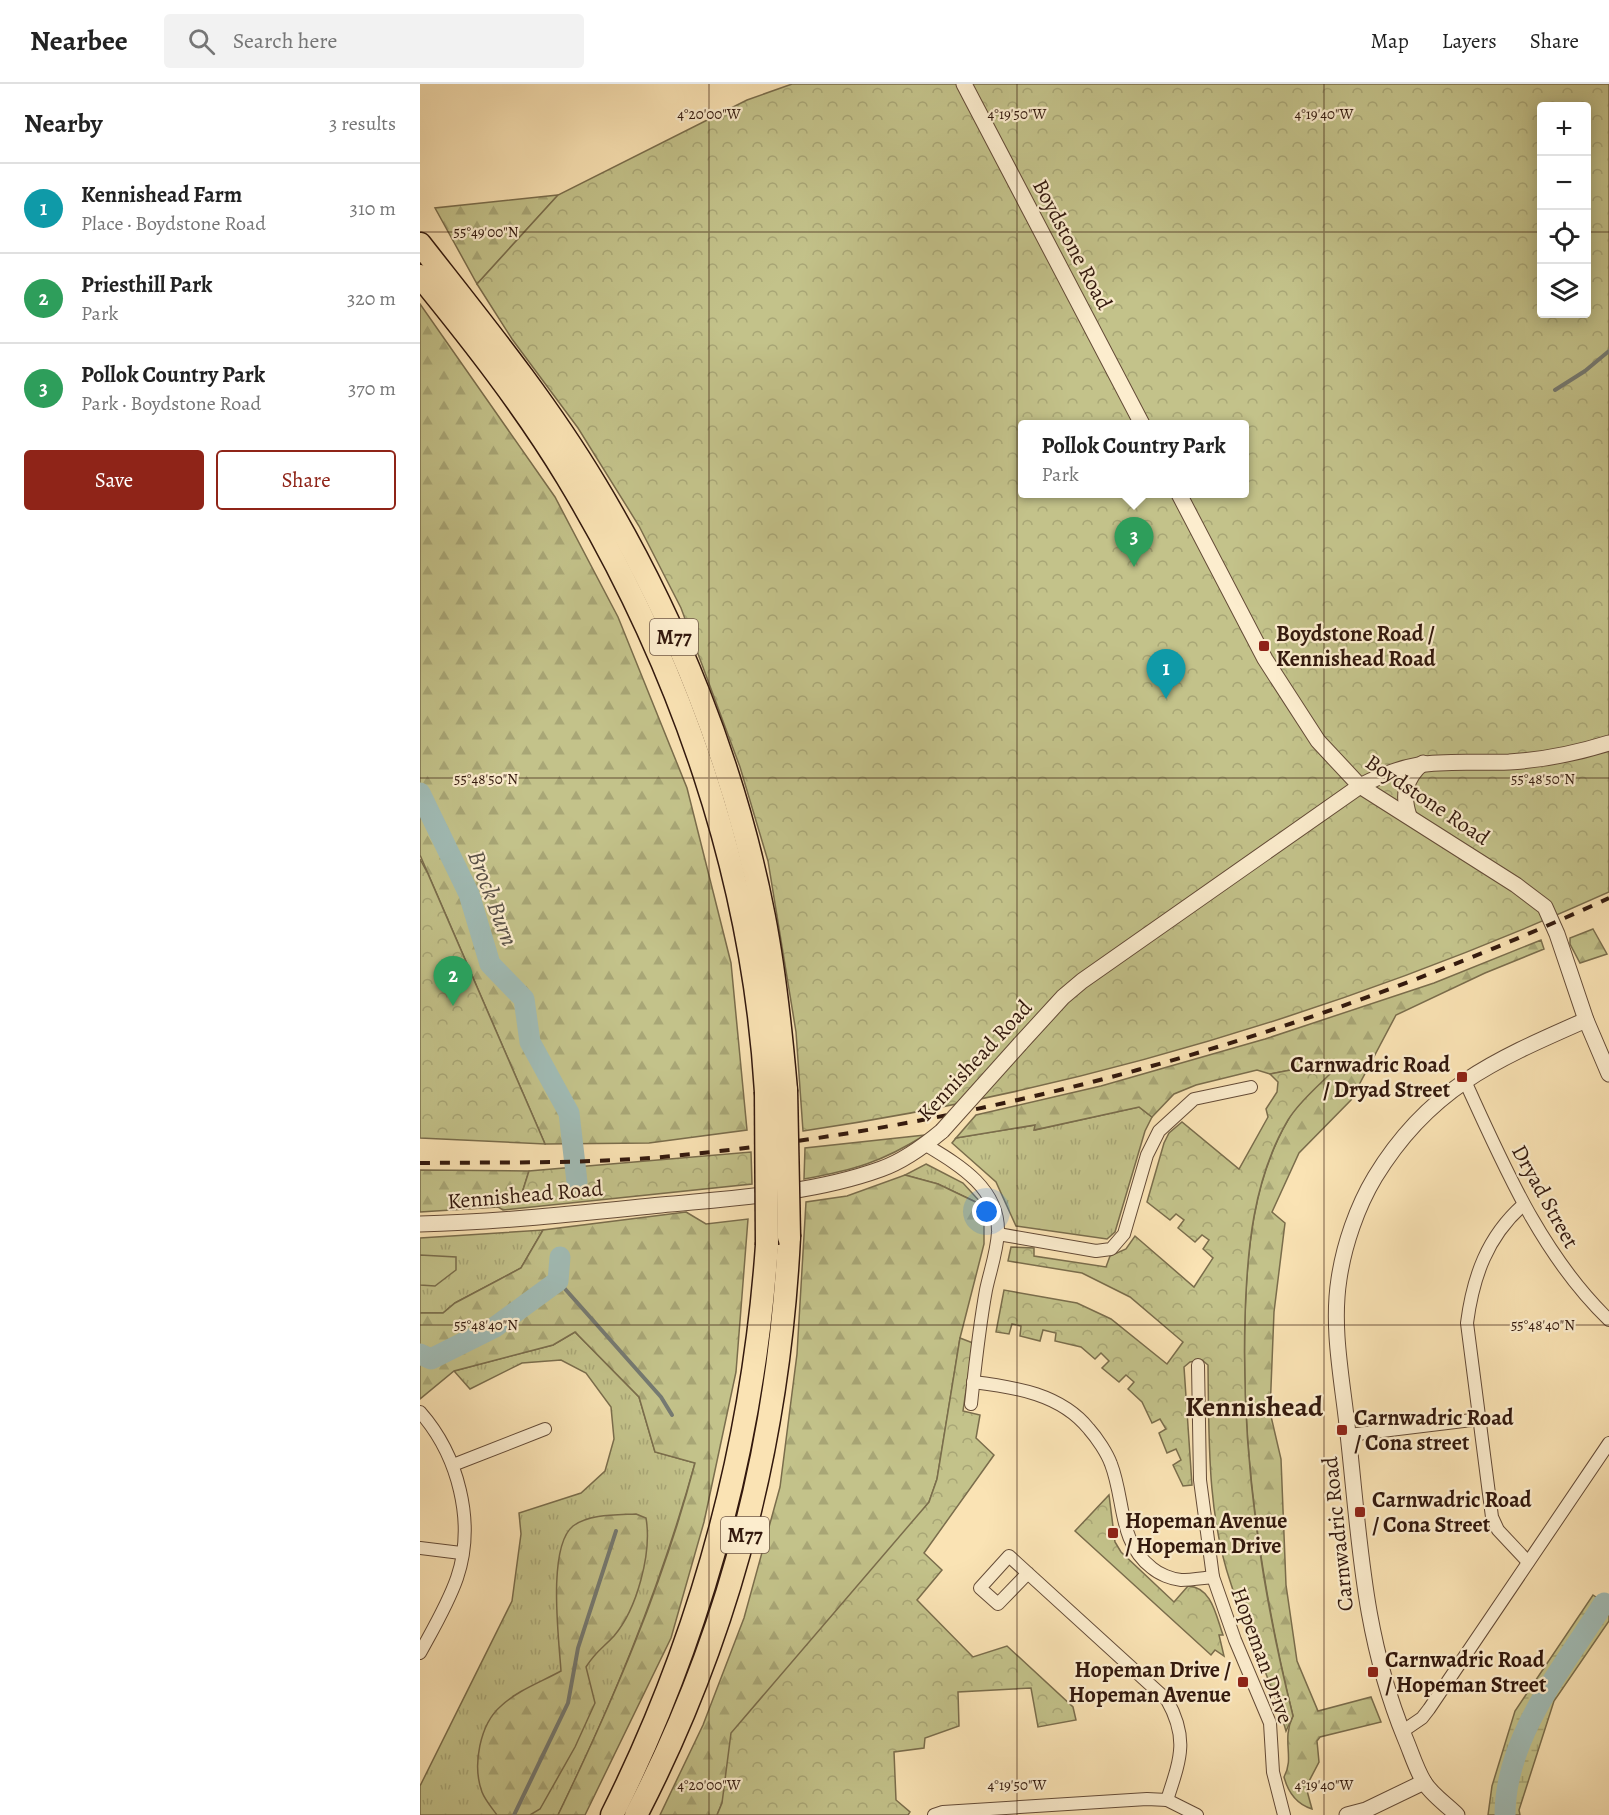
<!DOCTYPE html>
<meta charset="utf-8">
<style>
:root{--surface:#fff;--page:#f2f2f2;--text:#222;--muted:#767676;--line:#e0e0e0;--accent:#8f2418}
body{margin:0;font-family:Alegreya,serif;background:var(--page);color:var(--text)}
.controls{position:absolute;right:18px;top:18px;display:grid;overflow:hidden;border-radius:6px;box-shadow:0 3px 15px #0003}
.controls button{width:54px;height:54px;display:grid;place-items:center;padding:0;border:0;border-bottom:2px solid var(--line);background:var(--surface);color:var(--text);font:30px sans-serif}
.you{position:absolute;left:567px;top:1128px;width:21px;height:21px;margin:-15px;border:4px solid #fff;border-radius:50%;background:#1a73e8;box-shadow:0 0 0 9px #1a73e833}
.badge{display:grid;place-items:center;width:39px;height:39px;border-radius:50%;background:var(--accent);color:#fff;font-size:20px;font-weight:700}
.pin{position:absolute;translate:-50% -50px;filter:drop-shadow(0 2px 3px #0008)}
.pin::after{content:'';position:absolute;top:32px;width:21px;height:18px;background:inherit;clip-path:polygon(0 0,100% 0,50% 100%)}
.popup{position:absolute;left:598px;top:336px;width:231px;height:78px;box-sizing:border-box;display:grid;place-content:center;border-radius:6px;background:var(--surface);filter:drop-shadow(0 2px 4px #0005);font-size:20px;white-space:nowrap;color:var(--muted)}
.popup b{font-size:22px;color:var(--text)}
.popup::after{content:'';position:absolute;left:50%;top:100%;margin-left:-12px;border:12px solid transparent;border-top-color:var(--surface)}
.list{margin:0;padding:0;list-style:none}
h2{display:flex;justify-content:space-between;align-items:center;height:78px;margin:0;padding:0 24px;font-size:26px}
h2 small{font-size:20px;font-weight:400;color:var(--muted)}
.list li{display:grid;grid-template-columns:39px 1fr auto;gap:18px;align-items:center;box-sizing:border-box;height:90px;padding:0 24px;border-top:2px solid var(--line)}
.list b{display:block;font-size:22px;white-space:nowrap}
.list p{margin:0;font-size:20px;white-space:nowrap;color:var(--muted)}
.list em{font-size:20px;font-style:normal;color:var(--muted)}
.actions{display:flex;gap:12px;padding:18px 24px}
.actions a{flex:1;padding:14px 0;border:2px solid var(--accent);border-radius:6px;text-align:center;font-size:21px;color:var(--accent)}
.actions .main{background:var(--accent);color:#fff}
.icon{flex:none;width:33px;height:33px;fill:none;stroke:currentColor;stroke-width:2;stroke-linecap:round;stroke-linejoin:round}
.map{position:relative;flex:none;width:1189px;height:1731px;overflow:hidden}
header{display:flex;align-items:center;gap:36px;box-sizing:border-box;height:84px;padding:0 30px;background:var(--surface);border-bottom:2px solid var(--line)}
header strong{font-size:28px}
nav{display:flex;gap:33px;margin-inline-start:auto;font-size:21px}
.search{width:420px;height:54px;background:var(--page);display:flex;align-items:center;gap:15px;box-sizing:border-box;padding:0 21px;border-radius:6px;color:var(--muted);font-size:22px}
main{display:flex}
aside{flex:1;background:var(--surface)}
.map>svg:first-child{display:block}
</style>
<header>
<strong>Nearbee</strong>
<div class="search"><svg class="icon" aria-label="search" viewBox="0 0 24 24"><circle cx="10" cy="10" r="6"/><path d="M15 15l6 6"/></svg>Search here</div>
<nav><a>Map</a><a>Layers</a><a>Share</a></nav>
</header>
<main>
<aside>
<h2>Nearby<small>3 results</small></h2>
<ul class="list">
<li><span class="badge" style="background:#0f9aa8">1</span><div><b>Kennishead Farm</b><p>Place · Boydstone Road</p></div><em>310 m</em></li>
<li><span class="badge" style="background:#2e9e5b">2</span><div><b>Priesthill Park</b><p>Park</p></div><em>320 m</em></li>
<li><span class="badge" style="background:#2e9e5b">3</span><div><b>Pollok Country Park</b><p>Park · Boydstone Road</p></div><em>370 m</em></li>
</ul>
<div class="actions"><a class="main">Save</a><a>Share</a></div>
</aside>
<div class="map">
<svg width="1189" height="1731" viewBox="0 0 1189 1731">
<defs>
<pattern id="grass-tufts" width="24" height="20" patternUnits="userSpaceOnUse" patternTransform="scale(1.5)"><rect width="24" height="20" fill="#c3c28a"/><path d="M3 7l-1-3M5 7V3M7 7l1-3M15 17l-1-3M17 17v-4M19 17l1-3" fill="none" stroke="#a8a676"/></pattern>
<pattern id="forest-firs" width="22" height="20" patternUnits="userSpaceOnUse" patternTransform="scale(1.5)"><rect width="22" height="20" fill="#c3c28a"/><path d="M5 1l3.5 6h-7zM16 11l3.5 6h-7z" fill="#a8a676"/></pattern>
<pattern id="wetland-marsh" width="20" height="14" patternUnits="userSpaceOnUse" patternTransform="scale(1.5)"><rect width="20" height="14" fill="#c3c28a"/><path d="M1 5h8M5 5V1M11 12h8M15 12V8" fill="none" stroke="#a8a676"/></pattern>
<pattern id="park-crowns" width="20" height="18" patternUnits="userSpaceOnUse" patternTransform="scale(1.5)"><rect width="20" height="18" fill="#c3c28a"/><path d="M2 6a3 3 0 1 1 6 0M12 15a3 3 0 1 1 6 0" fill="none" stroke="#a8a676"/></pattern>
</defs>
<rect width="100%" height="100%" fill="#fae3b4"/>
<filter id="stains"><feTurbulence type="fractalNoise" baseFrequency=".00333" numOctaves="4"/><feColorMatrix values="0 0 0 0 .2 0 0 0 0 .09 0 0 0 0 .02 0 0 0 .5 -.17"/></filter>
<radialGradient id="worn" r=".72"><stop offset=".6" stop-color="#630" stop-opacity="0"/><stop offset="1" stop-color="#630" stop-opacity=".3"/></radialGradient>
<!-- grass -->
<g fill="url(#grass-tufts)" stroke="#7a6d4c" stroke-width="1.5">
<polygon points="719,1023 732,1033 725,1047 695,1148 687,1155 596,1142 576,1098 532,1059 536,1054 615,1041 615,1046"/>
<polygon points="506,1080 543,1099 564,1122 518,1100 485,1091"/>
<polygon points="123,1146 101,1184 35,1219 23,1229 0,1229 0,1154"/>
<path d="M155,1248L219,1313L235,1368L275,1379C241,1501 194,1617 138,1731H0V1702L92,1517L101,1450L99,1429L161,1409L185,1387L194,1355L191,1323L166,1289L141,1276L102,1279L50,1305L34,1287L133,1261Z"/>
</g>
<!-- forest -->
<g fill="url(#forest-firs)" stroke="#7a6d4c" stroke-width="1.5">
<polygon points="138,111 57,200 15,124"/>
<polygon points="0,220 135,413 198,533 267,704 311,879 327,1046 229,1059 125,1060 0,771"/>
<polygon points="1173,845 1187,870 1160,879 1150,860 1150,854"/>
<path d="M1121,856L1124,865L1065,889L976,931L931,1016L879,1069L852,1128L865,1139L854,1228L850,1328L861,1375L866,1501L877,1577L898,1627L951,1613L961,1638L900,1653L897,1657L899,1678L886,1703L892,1725C876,1720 868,1708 864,1693C875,1673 861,1657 873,1632C841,1501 821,1369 825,1235C827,1166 833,1097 868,1036C877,1019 897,1003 910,989L891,982L850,990L837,986L776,1001L754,1010L732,1033L719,1023L614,1046L615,1041L536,1054L556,1031L681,1002L845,955L1014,899Z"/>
<path d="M505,1051C462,1078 434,1086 384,1095L385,1064Z"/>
<polygon points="0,1086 109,1087 102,1109 78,1123 0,1128"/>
<polygon points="485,1091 518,1100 564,1122 564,1160 540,1254 517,1395 509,1418 302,1719 297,1731 240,1731 283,1641 324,1534 360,1403 377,1270 386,1118 427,1112"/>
<path d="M266,1128L286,1140L328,1135L316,1288L284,1438L251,1554L165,1731H138C193,1617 243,1501 275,1379L235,1368L219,1313L155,1248L133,1261L34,1287L0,1315V1229H23L35,1219L101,1184L123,1146Z"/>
<path d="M216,1430L226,1434C232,1469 217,1525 194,1552C183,1564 176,1567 166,1583L175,1619L155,1663L120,1725L110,1731H77C72,1724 65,1716 62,1708C52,1681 60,1640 81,1622C98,1606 121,1598 141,1587C139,1556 127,1463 153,1442C169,1430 196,1431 216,1430Z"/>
</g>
<!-- wetland -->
<polygon fill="url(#wetland-marsh)" stroke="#7a6d4c" stroke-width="1.5" points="1173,1511 1189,1522 1189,1537 1134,1617 1099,1726 1100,1731 1068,1731 1072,1702 1095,1627"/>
<!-- park -->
<g fill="url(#park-crowns)" stroke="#7a6d4c" stroke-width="1.5" fill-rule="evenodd">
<path d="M372,0H1189V808C933,923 661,1006 383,1047L376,948L348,777L320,683L261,524L219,442L158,344L92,255L57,200L138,111L327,16ZM1122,22H1166V230H1122ZM603,340H825V410H603Z"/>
<polygon points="0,775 8,790 125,1060 0,1054"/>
<path d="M891,982L911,989C897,1003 878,1019 868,1036C833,1095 827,1166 825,1233C821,1368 840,1501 873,1632L866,1647C852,1596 827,1550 811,1500C787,1430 789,1354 788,1281L782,1276L770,1278L764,1283L772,1401L763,1402L753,1381L761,1376L756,1365L747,1369L739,1349L746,1345L740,1335L732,1339L722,1318L708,1305L714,1298L706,1291L699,1298L682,1284L689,1277L681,1269L675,1275L661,1263L635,1257L636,1249L623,1246L620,1257L600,1252L601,1242L592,1240L589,1250L576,1248L584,1206L657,1219L691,1235L747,1280L763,1258L710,1213L662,1189L588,1177L591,1163L614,1164V1172L686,1183L690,1172L706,1165L715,1152L774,1203L793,1174L783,1165L789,1156L782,1151L775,1158L758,1144L764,1136L756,1130L750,1136L727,1118L744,1059L749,1049L762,1038L819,1085L848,1033L846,1025L857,1008L858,998L850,990Z"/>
<polygon points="331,1068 332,1100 83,1126 78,1123 102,1109 109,1087"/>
<polygon points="540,1254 553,1259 543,1327 560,1331 556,1354 574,1371 504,1469 522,1486 497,1516 553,1573 587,1562 653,1623 656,1636 618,1643 611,1604 538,1608 539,1642 505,1654 504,1664 474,1668 476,1716 490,1728 488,1731 297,1731 302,1719 311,1649 509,1418 517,1395"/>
<path d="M689,1411L695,1458L701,1468L754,1518L768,1502C792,1503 796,1532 803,1551H799L804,1572L795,1566L791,1571L655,1447Z"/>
</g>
<!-- pitch -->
<polygon fill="#c3c28a" stroke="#7a6d4c" stroke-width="1.5" points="0,1171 36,1173 36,1186 15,1202 0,1201"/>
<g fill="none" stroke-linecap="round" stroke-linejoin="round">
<!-- stream -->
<g stroke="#757a72" stroke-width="4">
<polyline points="1135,306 1165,287 1189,267"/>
<polyline points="138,1197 241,1313 252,1331"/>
<polyline points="94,1731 148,1619 158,1564 196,1447"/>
</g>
<!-- river -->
<g stroke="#a1bcb6" stroke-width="21">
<polyline points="0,709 49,810 70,880 104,915 110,958 149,1029 157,1098"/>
<polyline points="0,1270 11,1275 75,1243 138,1197 140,1173"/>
<path d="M1085,1731C1085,1653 1144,1582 1184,1519"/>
</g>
<!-- minor casing -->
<g stroke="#644b37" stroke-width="14">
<g id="minor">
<path d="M1044,995C1084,1082 1120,1169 1189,1236"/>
<path d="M506,1061C539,1081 579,1104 578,1148C577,1168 570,1187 566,1206C559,1244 555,1283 551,1320"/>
<path d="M1103,1121C1067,1153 1053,1193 1047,1239L1072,1433L1078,1446L1108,1478"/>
<polyline points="578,1150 676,1167 691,1165 704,1150 727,1071 739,1047 774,1015 831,1003"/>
<polyline points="778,1281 780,1396 793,1493 815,1556 850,1639 853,1688 864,1731"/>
<path d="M553,1298C595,1303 641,1310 669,1345C677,1354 687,1369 691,1380C705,1416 698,1458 732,1484C739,1490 751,1495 761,1496C771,1496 783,1494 793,1493"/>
<path d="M0,1328C38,1371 56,1438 37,1494C28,1520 13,1545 0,1569"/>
<polyline points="929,1351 1060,1335"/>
<polyline points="33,1381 125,1345"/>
<polyline points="0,1464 41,1469"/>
<path d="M608,1489L578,1520L560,1504L589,1472L747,1616C769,1655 760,1676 747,1716"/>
<polyline points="983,1647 1002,1634 1009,1625 1189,1359"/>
<polyline points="514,1731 523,1728 727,1715 747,1716 777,1731"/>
</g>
</g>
<!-- tertiary casing -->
<g stroke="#644b37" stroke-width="17">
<g id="tertiary">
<polyline points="544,0 722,340"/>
<polyline points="759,410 845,575 898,657 940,702 1096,801 1125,823 1137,850 1166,936 1189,990"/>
<path d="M989,732C982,711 985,694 1003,679"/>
<path d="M600,960L643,913L662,897L940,702C1000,671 1026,680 1089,678C1123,676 1157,669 1189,659"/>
<path d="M0,1140C81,1138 161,1129 241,1121C313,1114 392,1110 461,1085C484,1077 504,1062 522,1047"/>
<polyline points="927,1731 946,1726 1004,1698"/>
<path d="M1037,1731C1027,1721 1011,1710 1004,1698C996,1685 991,1668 985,1654C943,1552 940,1458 928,1350C923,1299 911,1246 919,1195C924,1161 937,1123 955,1093C1009,1004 1075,976 1166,936"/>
</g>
</g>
<!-- motorway casing -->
<g stroke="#32180d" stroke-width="25">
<g id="motorway">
<path d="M0,160C61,238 124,315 175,400C255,532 315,682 344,833C355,890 361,948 366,1006"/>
<path d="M0,192C52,256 104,322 147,393C260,580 333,790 346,1008"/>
<path d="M192,1731C282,1551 333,1361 347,1161"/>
<path d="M216,1731C310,1550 359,1355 369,1153"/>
</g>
</g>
<!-- minor -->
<use href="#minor" stroke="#fcedce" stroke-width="12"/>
<!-- tertiary -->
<use href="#tertiary" stroke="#fcedce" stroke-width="15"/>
<!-- motorway -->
<use href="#motorway" stroke="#fae3b4" stroke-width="22"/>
<!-- rail -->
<path stroke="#32180d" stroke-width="4" stroke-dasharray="10 10" stroke-linecap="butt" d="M0,1079C84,1078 169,1080 253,1072C575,1041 896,949 1189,814"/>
<!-- tertiary-bridge casing -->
<g stroke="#644b37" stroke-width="17" stroke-linecap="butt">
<polyline id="tertiary-bridge" points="522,1047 600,960"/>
</g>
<!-- motorway-bridge casing -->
<g stroke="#32180d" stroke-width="25" stroke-linecap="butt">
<g id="motorway-bridge">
<polyline points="366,1006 369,1153"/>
<polyline points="346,1008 347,1161"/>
</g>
</g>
<!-- tertiary-bridge -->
<use href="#tertiary-bridge" stroke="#fcedce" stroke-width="15"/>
<!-- motorway-bridge -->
<use href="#motorway-bridge" stroke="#fae3b4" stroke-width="22"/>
</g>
<!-- ticks -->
<path fill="none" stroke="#32180d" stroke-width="1.5" stroke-opacity="0.45" d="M289,0V1731M597,0V1731M904,0V1731M0,148H1122M1166,148H1189M0,694H1189M0,1241H1189"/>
<!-- markers -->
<g fill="#8f2418" stroke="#fcedce" stroke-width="2">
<rect x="838" y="556" width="12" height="12" rx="3"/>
<rect x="1036" y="987" width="12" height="12" rx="3"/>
<rect x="916" y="1340" width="12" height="12" rx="3"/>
<rect x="934" y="1422" width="12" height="12" rx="3"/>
<rect x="687" y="1443" width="12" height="12" rx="3"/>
<rect x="947" y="1582" width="12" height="12" rx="3"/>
<rect x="817" y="1592" width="12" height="12" rx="3"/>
</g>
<g text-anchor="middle" stroke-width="4.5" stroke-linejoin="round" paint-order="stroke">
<!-- shield labels -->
<g fill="#fcedce" stroke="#6f5847" stroke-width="1.5">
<rect x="230" y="535" width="48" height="36" rx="4.5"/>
<rect x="301" y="1433" width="48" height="36" rx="4.5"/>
</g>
<g font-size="21" font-weight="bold" fill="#32180d">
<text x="254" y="560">M77</text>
<text x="325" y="1458">M77</text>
</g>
<!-- street labels -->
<g font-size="22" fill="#32180d" stroke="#fcedce">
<text transform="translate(653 160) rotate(62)" y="8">Boydstone Road</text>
<text transform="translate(1008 715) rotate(34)" y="8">Boydstone Road</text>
<text transform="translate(554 976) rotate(-47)" y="8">Kennishead Road</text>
<text transform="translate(105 1110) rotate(-5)" y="8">Kennishead Road</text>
<text transform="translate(1126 1112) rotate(61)" y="8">Dryad Street</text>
<text transform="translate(917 1450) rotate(-96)" y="8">Carnwadric Road</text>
<text transform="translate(843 1571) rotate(70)" y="8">Hopeman Drive</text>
</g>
<!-- poi labels -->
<g font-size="22" font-weight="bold" fill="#32180d" stroke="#fcedce" text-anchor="start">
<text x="856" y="557">Boydstone Road /<tspan x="856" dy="25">Kennishead Road</tspan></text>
<text x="1030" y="988" text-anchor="end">Carnwadric Road<tspan x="1030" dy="25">/ Dryad Street</tspan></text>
<text x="934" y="1341">Carnwadric Road<tspan x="934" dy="25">/ Cona street</tspan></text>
<text x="952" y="1423">Carnwadric Road<tspan x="952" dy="25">/ Cona Street</tspan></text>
<text x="705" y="1444">Hopeman Avenue<tspan x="705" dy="25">/ Hopeman Drive</tspan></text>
<text x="965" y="1583">Carnwadric Road<tspan x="965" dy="25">/ Hopeman Street</tspan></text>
<text x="811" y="1593" text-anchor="end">Hopeman Drive /<tspan x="811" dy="25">Hopeman Avenue</tspan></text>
</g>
<!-- water labels -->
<g font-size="24" font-style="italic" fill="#595148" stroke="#fcedce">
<text transform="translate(73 814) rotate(69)" y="8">Brock Burn</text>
</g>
<!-- district labels -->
<g font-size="28" font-weight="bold" fill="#32180d" stroke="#fcedce">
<text x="834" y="1332">Kennishead</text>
</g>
</g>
<g font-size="15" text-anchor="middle" fill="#32180d" stroke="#fcedce" stroke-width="4.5" stroke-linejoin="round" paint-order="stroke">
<text x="289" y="35">4°20'00"W</text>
<text x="597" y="35">4°19'50"W</text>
<text x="904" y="35">4°19'40"W</text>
<text x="66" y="153">55°49'00"N</text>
<text x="66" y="700">55°48'50"N</text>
<text x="1123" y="700">55°48'50"N</text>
<text x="66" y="1246">55°48'40"N</text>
<text x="1123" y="1246">55°48'40"N</text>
<text x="289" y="1706">4°20'00"W</text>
<text x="597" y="1706">4°19'50"W</text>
<text x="904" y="1706">4°19'40"W</text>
</g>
<rect width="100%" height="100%" filter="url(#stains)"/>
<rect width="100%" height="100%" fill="url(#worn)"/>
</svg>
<div class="controls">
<button>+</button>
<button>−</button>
<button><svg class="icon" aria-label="locate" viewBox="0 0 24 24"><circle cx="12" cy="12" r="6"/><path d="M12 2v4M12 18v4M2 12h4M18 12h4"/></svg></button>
<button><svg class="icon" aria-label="layers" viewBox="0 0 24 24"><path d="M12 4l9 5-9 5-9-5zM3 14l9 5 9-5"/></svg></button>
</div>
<div class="you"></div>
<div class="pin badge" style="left:746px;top:615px;background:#0f9aa8">1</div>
<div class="pin badge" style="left:33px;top:922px;background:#2e9e5b">2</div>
<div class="pin badge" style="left:714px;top:483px;background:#2e9e5b">3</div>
<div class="popup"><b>Pollok Country Park</b>Park</div>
</div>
</main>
